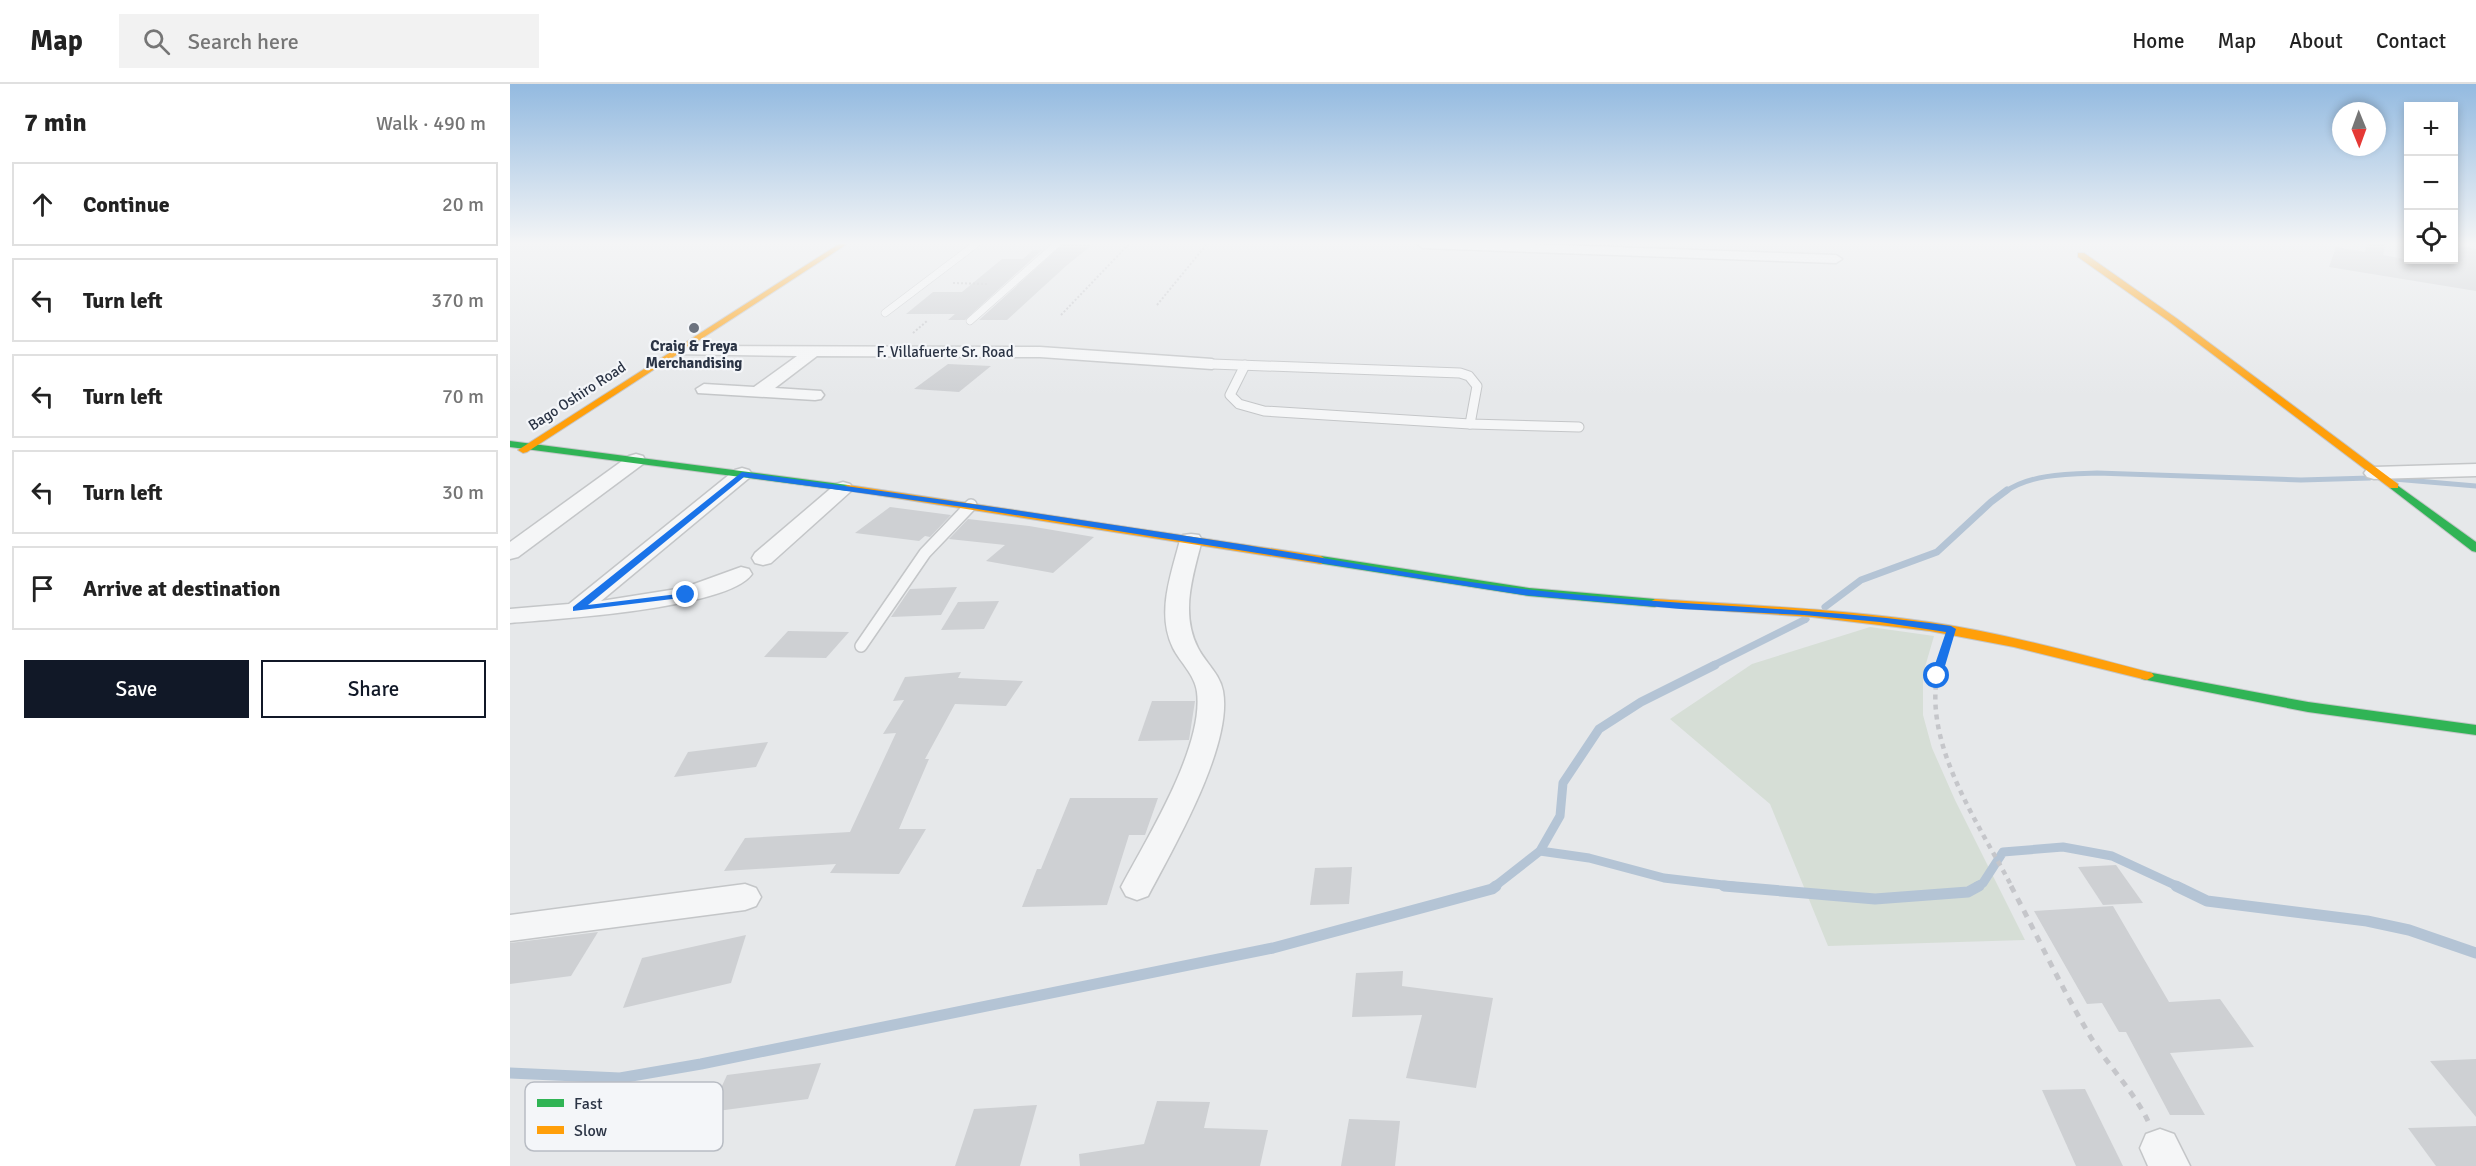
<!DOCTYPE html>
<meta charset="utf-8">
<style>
:root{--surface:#fff;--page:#f2f2f2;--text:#222;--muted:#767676;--line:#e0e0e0;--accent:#111827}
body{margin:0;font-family:Signika,sans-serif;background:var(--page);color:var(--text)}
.controls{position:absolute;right:18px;top:18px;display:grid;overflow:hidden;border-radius:0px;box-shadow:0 3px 9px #0003}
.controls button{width:54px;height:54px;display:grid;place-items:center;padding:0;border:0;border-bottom:2px solid var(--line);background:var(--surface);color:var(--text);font:30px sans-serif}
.compass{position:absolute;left:1822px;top:18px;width:54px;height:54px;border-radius:50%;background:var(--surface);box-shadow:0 3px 9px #0003;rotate:179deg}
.stop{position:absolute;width:18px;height:18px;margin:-14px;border:4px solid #1a73e8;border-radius:50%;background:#fff}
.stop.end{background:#1a73e8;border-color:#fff;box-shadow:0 2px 6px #0008}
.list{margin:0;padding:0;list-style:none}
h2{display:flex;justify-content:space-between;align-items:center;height:78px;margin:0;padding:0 24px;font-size:26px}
h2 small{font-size:20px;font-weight:400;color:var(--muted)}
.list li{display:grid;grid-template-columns:39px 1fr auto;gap:18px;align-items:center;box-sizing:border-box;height:84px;margin:0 12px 12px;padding:0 12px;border:2px solid var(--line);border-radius:0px}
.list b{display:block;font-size:22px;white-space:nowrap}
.list em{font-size:20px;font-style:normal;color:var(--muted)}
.actions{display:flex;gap:12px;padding:18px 24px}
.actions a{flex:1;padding:14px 0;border:2px solid var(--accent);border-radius:0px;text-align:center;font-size:21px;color:var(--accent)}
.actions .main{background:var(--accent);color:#fff}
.icon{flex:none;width:33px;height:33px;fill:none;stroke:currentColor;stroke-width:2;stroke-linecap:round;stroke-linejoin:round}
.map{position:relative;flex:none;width:1966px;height:1082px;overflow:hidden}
header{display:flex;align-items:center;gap:36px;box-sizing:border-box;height:84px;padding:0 30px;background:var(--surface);border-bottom:2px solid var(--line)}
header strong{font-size:28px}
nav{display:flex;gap:33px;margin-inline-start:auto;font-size:21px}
.search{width:420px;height:54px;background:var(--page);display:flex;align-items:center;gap:15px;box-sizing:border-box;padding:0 21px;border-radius:0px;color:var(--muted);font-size:22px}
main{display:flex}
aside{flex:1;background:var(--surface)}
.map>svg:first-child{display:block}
</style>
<header>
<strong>Map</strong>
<div class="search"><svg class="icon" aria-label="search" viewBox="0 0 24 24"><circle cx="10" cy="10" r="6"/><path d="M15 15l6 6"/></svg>Search here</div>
<nav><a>Home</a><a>Map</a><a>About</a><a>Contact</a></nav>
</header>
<main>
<aside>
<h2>7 min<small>Walk · 490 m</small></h2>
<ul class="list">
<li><svg class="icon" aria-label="ahead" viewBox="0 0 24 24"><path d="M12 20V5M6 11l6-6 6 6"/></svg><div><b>Continue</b></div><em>20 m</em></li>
<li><svg class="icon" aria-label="left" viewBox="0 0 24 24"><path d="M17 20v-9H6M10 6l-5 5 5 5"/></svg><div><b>Turn left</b></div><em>370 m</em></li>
<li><svg class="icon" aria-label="left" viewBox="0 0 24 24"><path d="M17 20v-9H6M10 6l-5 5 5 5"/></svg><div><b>Turn left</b></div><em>70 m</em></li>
<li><svg class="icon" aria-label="left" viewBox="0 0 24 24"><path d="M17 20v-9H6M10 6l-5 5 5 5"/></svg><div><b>Turn left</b></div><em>30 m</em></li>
<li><svg class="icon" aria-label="arrive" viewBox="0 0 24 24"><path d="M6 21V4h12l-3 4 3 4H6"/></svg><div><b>Arrive at destination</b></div></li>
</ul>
<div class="actions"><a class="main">Save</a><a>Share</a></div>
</aside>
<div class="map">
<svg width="1966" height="1082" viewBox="0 0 1966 1082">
<rect width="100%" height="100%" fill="#e6e8ea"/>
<!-- green -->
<polygon fill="#d6ded6" points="1360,543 1424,552 1413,590 1413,631 1422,664 1445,716 1515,856 1318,862 1260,720 1160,635 1242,580"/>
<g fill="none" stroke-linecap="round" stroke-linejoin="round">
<!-- stream-far3 -->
<g stroke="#b4c4d5" stroke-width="5">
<polyline points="1884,395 1966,402"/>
<path d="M1495,408C1520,390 1558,390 1587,389L1791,396L1860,394"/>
</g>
<!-- stream-far2 -->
<g stroke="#b4c4d5" stroke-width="7">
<polyline points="1315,523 1351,496 1427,468 1481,418 1497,406"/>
<polyline points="1202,582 1296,535"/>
</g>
<!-- stream-far1 -->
<g stroke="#b4c4d5" stroke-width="9">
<polyline points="1030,767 1079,774 1154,794 1230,803"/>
<polyline points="984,803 1030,767 1050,732 1053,699 1089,645 1131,618 1205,581"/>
<polyline points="1466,803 1473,799 1493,768 1553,763 1602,772 1669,803"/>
</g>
<!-- stream -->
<g stroke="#b4c4d5" stroke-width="11">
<polyline points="1214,802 1365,815 1458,808 1469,802"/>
<polyline points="1666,802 1697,817 1857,837 1899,846 1966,869"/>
<polyline points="0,989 110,994 191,980 763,864 982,805 986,802"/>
</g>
</g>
<!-- building -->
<g fill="#ced0d3">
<polygon points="553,160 582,161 556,182 497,236 469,236"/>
<polygon points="1857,160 1876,160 1873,171 1899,176 1944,176 1944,160 1966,165 1966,207 1819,183 1826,163 1855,168"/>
<polygon points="523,166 532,166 455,236 438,236 445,230 396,230 423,208 452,208 492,175 513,175"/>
<polygon points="438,280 481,282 449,308 404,305"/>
<polygon points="380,423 441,431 420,453 415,452 409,457 345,449"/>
<polygon points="458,435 519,442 584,453 543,489 476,477 495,461 439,455"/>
<polygon points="447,503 431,531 381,533 400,505"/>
<polygon points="489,517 474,545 431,546 448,518"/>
<polygon points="278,547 339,548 316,574 254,573"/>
<polygon points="451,588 448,594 513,597 496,622 445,620 415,675 419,675 389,745 416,745 389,790 320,789 326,780 214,787 235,754 340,748 386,649 373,650 394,616 383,617 395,593"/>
<polygon points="642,617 685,617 679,656 628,657"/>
<polygon points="258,658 246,683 164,693 178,668"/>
<polygon points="560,714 648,714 635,751 619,751 597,821 512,823 527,785 531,785"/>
<polygon points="1606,781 1633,819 1593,821 1568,783"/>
<polygon points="842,783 839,820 800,821 805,784"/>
<polygon points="1603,822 1659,918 1710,915 1744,963 1660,969 1695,1031 1660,1031 1616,948 1609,948 1592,919 1577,920 1524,827"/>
<polygon points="88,848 61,892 0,900 0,859"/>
<polygon points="236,851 221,899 113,924 132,874"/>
<polygon points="893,887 892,902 983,914 966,1004 896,994 912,931 842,933 846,889"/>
<polygon points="1966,975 1966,1033 1920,977"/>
<polygon points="311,979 298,1015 200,1028 217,991"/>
<polygon points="1575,1005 1613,1082 1566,1082 1532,1006"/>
<polygon points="647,1017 700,1018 694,1044 758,1046 750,1082 570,1082 569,1070 634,1060"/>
<polygon points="527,1021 510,1082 445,1082 464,1025"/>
<polygon points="839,1035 890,1037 885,1082 831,1082"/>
<polygon points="1966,1042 1966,1082 1926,1082 1898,1044"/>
</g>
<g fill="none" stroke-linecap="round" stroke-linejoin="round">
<!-- lane-far2 casing -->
<g stroke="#c4c6c8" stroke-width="8">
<g id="lane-far2">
<polyline points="375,229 466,160"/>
<polyline points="460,237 547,160"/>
</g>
</g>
<!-- lane-far1 casing -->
<g stroke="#c4c6c8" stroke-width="11">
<g id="lane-far1">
<polyline points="702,280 950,289 959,292 967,302 960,340"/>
<polyline points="735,281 720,311 729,320 754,327 960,340 1069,343"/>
</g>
</g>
<!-- lane casing -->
<g stroke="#c4c6c8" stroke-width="14">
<polyline id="lane" points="351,562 415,469 461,421"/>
</g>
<!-- street casing -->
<g stroke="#c4c6c8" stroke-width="3">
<g id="street">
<polygon points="907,160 1020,160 1326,171 1332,175 1326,179 913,164"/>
<polygon points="167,262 530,263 702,275 710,280 702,285 530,273 307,272 265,304 311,307 314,311 311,315 305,316 188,309 186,305 194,300 244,303 287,272 161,270 159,267"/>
<polygon points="126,370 133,372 135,376 133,380 8,473 0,475 0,458 119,372"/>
<polygon points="1966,380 1966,392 1864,395 1857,393 1854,389 1857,385 1864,383"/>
<path d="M232,384L239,386L242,390L239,394L91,517L173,504L231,483L239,485L242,490C218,525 45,535 0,539V525L59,520L225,386Z"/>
<polygon points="333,398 340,400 343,404 340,408 261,479 253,481 245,479 242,474 245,469 326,400"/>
<path d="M681,450L689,451L692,456C683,491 670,529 688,564C695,578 710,590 713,607C723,661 664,763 638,812L627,816L616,812L611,803C637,754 694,663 687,608C685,591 670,578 663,564C646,529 661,491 670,456L673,451Z"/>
<polygon points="235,800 246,804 251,813 246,822 235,826 0,857 0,831"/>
<polygon points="1650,1045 1664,1050 1680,1082 1638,1082 1630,1064 1636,1050"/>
</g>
</g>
<!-- fast casing -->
<g stroke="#c4c6c8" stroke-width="2">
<g id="fast">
<polygon points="0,357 338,401 344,404 338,407 0,363"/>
<polygon points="1884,399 1966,458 1966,468 1962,467 1880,404 1880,400"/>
<polygon points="811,472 1019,504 1145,515 1152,519 1145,523 1019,512 807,479 805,476 807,473"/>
<polygon points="1637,588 1798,618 1966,641 1966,651 1798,628 1632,595 1630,592 1632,589"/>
</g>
</g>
<!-- slow casing -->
<g stroke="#c4c6c8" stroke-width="2">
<g id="slow">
<polygon points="329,160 337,160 17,368 13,369 8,366"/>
<polygon points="1568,169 1574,169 1666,234 1888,400 1888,404 1880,404 1660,238 1568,173"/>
<polygon points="338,401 811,472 817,476 811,480 334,406 334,402"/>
<path d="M1145,515C1236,521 1328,525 1419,538C1494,549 1568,570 1642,589L1644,592L1637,596L1504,563L1420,547L1302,533L1140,522L1138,519Z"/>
</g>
</g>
<!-- path-far3 -->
<g stroke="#c5c6ca" stroke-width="2" stroke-dasharray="2 2" stroke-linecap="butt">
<polyline points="443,199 477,200"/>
<polyline points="647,221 697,160"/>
<polyline points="551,231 619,160"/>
<polyline points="403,249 417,237"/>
</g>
<!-- path-far2 -->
<polyline stroke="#c5c6ca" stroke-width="4" stroke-dasharray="4.5 4.5" stroke-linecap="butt" points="1430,582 1434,569"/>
<!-- path-far1 -->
<path stroke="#c5c6ca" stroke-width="4.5" stroke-dasharray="5 5" stroke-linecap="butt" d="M1430,581C1408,654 1469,740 1502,803"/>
<!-- path -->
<path stroke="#c5c6ca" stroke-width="5" stroke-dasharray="7 7" stroke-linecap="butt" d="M1501,802C1526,849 1549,899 1576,945C1594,978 1622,1004 1638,1037"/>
<!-- lane-far2 -->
<use href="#lane-far2" stroke="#f5f6f7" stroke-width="7"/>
<!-- lane-far1 -->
<use href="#lane-far1" stroke="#f5f6f7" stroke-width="9"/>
<!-- lane -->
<use href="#lane" stroke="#f5f6f7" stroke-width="11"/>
<!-- street -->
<use href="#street" fill="#f5f6f7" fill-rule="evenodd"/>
<!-- fast -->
<use href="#fast" fill="#30b455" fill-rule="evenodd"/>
<!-- slow -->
<use href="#slow" fill="#ff9f0a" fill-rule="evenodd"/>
</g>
<!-- sky -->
<linearGradient id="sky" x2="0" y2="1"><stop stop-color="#93bae0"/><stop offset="0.51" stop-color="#f4f5f6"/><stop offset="1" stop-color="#f4f5f6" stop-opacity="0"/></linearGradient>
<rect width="1966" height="312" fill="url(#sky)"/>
<!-- route -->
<path fill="#1a73e8" d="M232,388C400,410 568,435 736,461C828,476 921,494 1014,505C1156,522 1300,522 1441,542L1446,545L1432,592L1427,595L1421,592L1436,548L1370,538L1294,531L1171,525L1014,511L461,424L234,393L78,521L176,509H179V513L63,527V523Z"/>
<!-- markers -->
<circle fill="#6c737f" stroke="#f4f6f9" stroke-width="2" cx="184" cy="244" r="6"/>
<g text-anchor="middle" stroke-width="4.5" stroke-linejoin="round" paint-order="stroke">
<!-- far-poi labels -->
<g font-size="15" font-weight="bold" fill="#2b3445" stroke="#f4f6f9">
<text x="184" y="267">Craig &amp; Freya<tspan x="184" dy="17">Merchandising</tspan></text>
</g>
<!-- far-street labels -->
<g font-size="15" fill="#2b3445" stroke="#f4f6f9">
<text x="435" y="273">F. Villafuerte Sr. Road</text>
<text transform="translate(67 312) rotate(-33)" y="5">Bago Oshiro Road</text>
</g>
</g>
<!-- legend -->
<rect x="15" y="998" width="198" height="69" rx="9" fill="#f4f6f9" stroke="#b8bcc3" stroke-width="1.5"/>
<rect x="27" y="1015" width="27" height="8" fill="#30b455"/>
<rect x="27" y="1042" width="27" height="8" fill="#ff9f0a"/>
<g font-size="16" fill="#2b3445">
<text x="64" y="1025">Fast</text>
<text x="64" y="1052">Slow</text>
</g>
</svg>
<div class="controls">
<button>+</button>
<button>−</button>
<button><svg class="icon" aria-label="locate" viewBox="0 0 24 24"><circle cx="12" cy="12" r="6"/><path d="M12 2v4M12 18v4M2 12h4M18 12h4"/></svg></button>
</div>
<svg class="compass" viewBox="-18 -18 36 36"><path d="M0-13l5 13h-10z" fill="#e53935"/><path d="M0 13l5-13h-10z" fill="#767676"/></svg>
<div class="stop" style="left:1427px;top:592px"></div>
<div class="stop end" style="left:176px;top:511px"></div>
</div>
</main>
